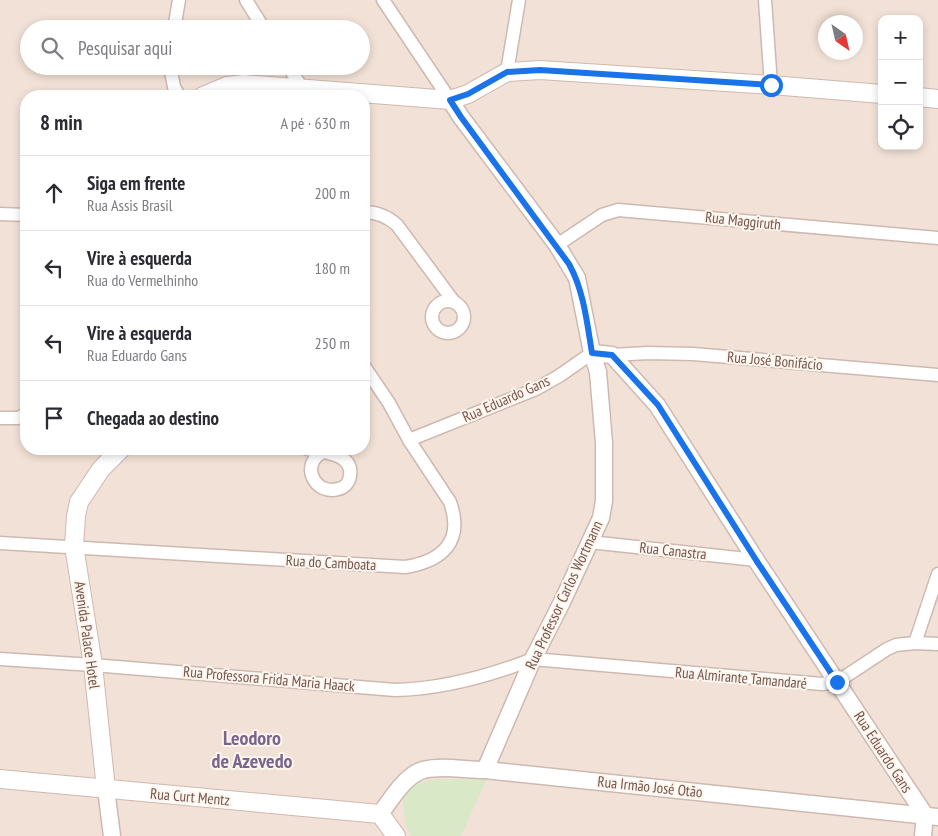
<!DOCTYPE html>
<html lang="pt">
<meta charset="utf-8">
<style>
:root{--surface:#fff;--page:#f2f2f3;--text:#2b2b33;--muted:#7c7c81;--line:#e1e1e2}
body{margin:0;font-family:"PT Sans Narrow",sans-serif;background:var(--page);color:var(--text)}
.controls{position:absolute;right:15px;top:15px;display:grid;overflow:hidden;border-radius:10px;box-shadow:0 2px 8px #0003}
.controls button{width:45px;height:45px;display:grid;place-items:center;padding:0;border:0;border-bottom:1px solid var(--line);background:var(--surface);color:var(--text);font:25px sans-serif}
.compass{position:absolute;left:818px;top:15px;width:45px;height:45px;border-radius:50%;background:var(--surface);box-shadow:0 2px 8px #0003;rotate:146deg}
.stop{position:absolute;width:15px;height:15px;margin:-11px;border:4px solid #1a73e8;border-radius:50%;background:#fff}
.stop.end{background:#1a73e8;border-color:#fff;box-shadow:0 1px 5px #0008}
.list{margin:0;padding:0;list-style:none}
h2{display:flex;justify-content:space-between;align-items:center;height:65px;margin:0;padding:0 20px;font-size:21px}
h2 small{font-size:16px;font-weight:400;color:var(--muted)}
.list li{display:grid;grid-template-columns:32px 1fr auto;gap:15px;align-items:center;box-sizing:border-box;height:75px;padding:0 20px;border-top:1px solid var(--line)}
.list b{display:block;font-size:19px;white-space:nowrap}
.list p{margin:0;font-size:16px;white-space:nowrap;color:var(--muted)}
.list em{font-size:16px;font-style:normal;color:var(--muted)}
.icon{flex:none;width:28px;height:28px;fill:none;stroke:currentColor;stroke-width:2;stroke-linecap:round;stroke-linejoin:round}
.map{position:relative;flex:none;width:938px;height:836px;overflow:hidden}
.search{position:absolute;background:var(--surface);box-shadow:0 2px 8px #0003;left:20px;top:20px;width:350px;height:55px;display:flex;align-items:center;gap:12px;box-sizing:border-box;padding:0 18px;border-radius:28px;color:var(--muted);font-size:19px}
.panel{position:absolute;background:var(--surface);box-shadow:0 2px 8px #0003;left:20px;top:90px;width:350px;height:365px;border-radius:20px}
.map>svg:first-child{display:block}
</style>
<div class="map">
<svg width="938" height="836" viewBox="0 0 938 836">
<rect width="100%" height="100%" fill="#fbf0e7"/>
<!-- residential -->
<path fill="#f2e1d6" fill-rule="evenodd" d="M0,0H938V836H0ZM882,19H919V146H882ZM826,22H856V52H826ZM29,29H361V66H29ZM26,96H364V449H26Z"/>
<!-- green -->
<polygon fill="#d9e8c7" points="432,779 486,780 461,836 411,836 406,826 403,799 414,785"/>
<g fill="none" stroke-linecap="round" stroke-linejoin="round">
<!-- minor casing -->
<g stroke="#ceb9b1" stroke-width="15">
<g id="minor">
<polyline points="246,0 264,29"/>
<polyline points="383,0 450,100"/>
<polyline points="765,0 771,85"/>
<polyline points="174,29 179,0"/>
<polyline points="170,66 174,87 179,96"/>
<polyline points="288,66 302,88"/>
<polyline points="507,72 519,0"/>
<path d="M364,212C377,212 387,216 397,225L454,302"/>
<polyline points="0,214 26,215"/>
<polyline points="557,245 602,215 618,210 938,238"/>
<circle cx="448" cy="317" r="16"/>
<polyline points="612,355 648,353 693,354 938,375"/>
<polyline points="0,418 18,418 26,414"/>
<polyline points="409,440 536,389 559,376 592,353"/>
<path d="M307,449C322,452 354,453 350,476C349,483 344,488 338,489C315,496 299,464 323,452"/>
<polyline points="590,542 756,560"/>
<path d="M0,543L405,567C443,561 464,541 450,502L409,440L389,403L364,366"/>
<polyline points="915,643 938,574"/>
<path d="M0,659L93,665L395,690C442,689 489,676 533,659L822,684L837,682L887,649L896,645L915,643L938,644"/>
</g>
</g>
<!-- tertiary casing -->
<g stroke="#ceb9b1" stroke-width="19">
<g id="tertiary">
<polyline points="450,100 461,117 557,245 577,278 592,353 598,372 604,443 604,501 601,518 562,602 533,659 485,770"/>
<polyline points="592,353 612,355 657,405 756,560 925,815"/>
<polyline points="106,789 112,836"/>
<path d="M380,814C391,800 404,776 423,770C442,765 465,770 485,770L938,817"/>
<polyline points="923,836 925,815"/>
</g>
</g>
<!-- secondary casing -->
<g stroke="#d0b8af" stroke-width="20">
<g id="secondary">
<polyline points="203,96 227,86 244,84 450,100 468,94 507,72 540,70 771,85 882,94"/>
<polyline points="919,97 938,99"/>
<polyline points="0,779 380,814 396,836"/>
<polyline points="106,789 93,665 74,546 76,516 79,502 101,469 121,449"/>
</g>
</g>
<!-- minor -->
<use href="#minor" stroke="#fff" stroke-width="12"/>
<!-- tertiary -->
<use href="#tertiary" stroke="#fff" stroke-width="16"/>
<!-- secondary -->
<use href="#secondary" stroke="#fff" stroke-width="18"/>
</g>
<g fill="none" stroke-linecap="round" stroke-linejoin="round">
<!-- route -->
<path stroke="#1a73e8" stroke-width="6" d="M771,85L540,70L507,72L468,94L450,100L461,117L569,264C584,291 587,323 592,353L612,355L658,405L756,560L837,682"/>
</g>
<g text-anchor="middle" stroke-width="4" stroke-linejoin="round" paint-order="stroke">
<!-- street labels -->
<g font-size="15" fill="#73554d" stroke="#fef5ed">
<text transform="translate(743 221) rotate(6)" y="5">Rua Maggiruth</text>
<text transform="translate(775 361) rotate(5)" y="5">Rua José Bonifácio</text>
<text transform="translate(506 399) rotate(-24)" y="5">Rua Eduardo Gans</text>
<text transform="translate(673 551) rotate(6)" y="5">Rua Canastra</text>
<text transform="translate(331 563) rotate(3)" y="5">Rua do Camboata</text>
<text transform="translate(564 595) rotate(-65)" y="5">Rua Professor Carlos Wortmann</text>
<text transform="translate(87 635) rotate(82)" y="5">Avenida Palace Hotel</text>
<text transform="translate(741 678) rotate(5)" y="5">Rua Almirante Tamandaré</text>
<text transform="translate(269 679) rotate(5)" y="5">Rua Professora Frida Maria Haack</text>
<text transform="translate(883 752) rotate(57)" y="5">Rua Eduardo Gans</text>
<text transform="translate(650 787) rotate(6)" y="5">Rua Irmão José Otão</text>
<text transform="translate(190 797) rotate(5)" y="5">Rua Curt Mentz</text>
</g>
<!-- district labels -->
<g font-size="20" font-weight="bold" fill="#7a658f" stroke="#fef5ed">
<text x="252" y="745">Leodoro<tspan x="252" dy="23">de Azevedo</tspan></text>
</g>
</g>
</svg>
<div class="controls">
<button>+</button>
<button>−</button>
<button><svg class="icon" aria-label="locate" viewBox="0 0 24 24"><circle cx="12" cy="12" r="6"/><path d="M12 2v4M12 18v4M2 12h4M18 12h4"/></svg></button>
</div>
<svg class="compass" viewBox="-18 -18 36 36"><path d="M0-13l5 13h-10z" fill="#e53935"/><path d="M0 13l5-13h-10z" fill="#7c7c81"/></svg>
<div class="stop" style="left:771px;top:85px"></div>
<div class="stop end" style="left:837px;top:682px"></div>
<div class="search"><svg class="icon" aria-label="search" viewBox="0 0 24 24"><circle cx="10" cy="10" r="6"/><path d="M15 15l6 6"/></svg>Pesquisar aqui</div>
<section class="panel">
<h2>8 min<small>A pé · 630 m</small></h2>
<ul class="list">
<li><svg class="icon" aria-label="ahead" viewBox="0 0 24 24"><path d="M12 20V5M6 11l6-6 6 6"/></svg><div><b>Siga em frente</b><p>Rua Assis Brasil</p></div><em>200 m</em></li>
<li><svg class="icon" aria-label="left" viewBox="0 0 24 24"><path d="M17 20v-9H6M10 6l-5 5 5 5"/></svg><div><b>Vire à esquerda</b><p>Rua do Vermelhinho</p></div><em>180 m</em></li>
<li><svg class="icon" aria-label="left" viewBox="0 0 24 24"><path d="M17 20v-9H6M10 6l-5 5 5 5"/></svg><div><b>Vire à esquerda</b><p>Rua Eduardo Gans</p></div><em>250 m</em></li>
<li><svg class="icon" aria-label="arrive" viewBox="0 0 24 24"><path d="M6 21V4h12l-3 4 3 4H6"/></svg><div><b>Chegada ao destino</b></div></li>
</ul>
</section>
</div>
